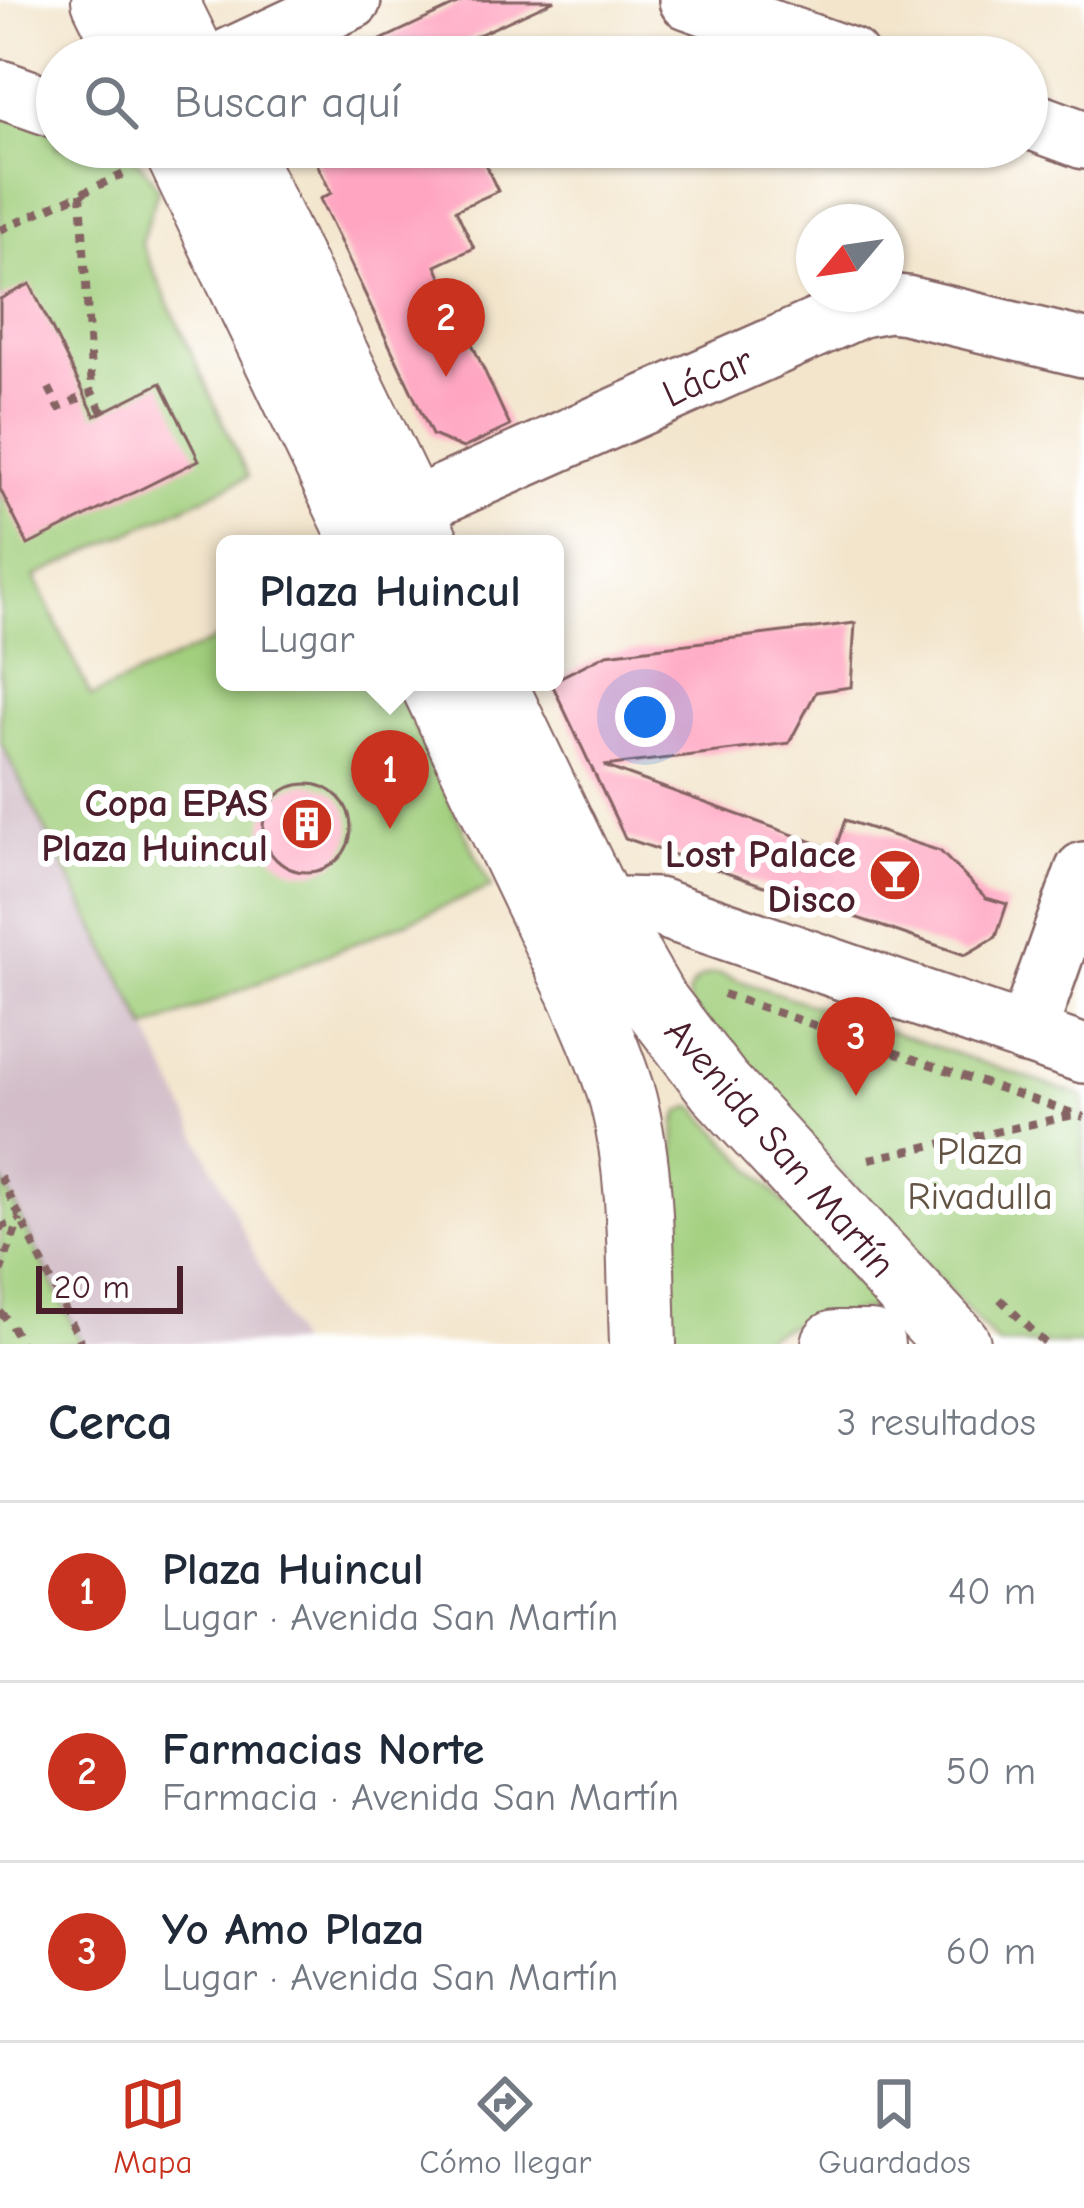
<!DOCTYPE html>
<html lang="es">
<meta charset="utf-8">
<style>
:root{--surface:#fff;--page:#f6f6f7;--text:#1f2937;--muted:#747a83;--line:#e0e1e3;--accent:#c8321e}
body{margin:0;font-family:"Comic Neue",sans-serif;background:var(--page);color:var(--text)}
.compass{position:absolute;left:796px;top:204px;width:108px;height:108px;border-radius:50%;background:var(--surface);box-shadow:0 3px 9px #0004;rotate:241deg}
.scale{position:absolute;left:36px;bottom:30px;width:147px;box-sizing:border-box;padding-left:12px;border:6px solid #4a1f2b;border-top:0;font-size:33px;line-height:42px;white-space:nowrap;color:#4a1f2b;-webkit-text-stroke:9px #fff;paint-order:stroke}
.you{position:absolute;left:645px;top:717px;width:42px;height:42px;margin:-30px;border:9px solid #fff;border-radius:50%;background:#1a73e8;box-shadow:0 0 0 18px #1a73e833}
.badge{display:grid;place-items:center;width:78px;height:78px;border-radius:50%;background:var(--accent);color:#fff;font-size:39px;font-weight:700}
.pin{position:absolute;translate:-50% -99px;filter:drop-shadow(0 3px 6px #0008)}
.pin::after{content:'';position:absolute;top:63px;width:42px;height:36px;background:inherit;clip-path:polygon(0 0,100% 0,50% 100%)}
.popup{position:absolute;left:216px;top:535px;width:348px;height:156px;box-sizing:border-box;display:grid;place-content:center;border-radius:18px;background:var(--surface);filter:drop-shadow(0 3px 9px #0005);font-size:39px;white-space:nowrap;color:var(--muted)}
.popup b{font-size:45px;color:var(--text)}
.popup::after{content:'';position:absolute;left:50%;top:100%;margin-left:-24px;border:24px solid transparent;border-top-color:var(--surface)}
.list{margin:0;padding:0;list-style:none}
h2{display:flex;justify-content:space-between;align-items:center;height:156px;margin:0;padding:0 48px;font-size:51px}
h2 small{font-size:39px;font-weight:400;color:var(--muted)}
.list li{display:grid;grid-template-columns:78px 1fr auto;gap:36px;align-items:center;box-sizing:border-box;height:180px;padding:0 48px;border-top:3px solid var(--line)}
.list b{display:block;font-size:45px;white-space:nowrap}
.list p{margin:0;font-size:39px;white-space:nowrap;color:var(--muted)}
.list em{font-size:39px;font-style:normal;color:var(--muted)}
.icon{flex:none;width:66px;height:66px;fill:none;stroke:currentColor;stroke-width:2;stroke-linecap:round;stroke-linejoin:round}
.map{position:relative;flex:none;width:1084px;height:1344px;overflow:hidden}
.search{position:absolute;background:var(--surface);box-shadow:0 3px 9px #0004;left:36px;right:36px;top:36px;height:132px;display:flex;align-items:center;gap:30px;box-sizing:border-box;padding:0 42px;border-radius:66px;color:var(--muted);font-size:45px}
.sheet{height:696px;background:var(--surface)}
nav{display:flex;justify-content:space-around;align-items:center;box-sizing:border-box;height:168px;border-top:3px solid var(--line);background:var(--surface);font-size:33px;color:var(--muted)}
nav a{display:grid;justify-items:center;gap:6px}
nav .on{color:var(--accent)}
.map>svg:first-child{display:block}
</style>
<div class="map">
<svg width="1084" height="1344" viewBox="0 0 1084 1344">
<rect width="100%" height="100%" fill="#fff"/>
<filter id="ink" filterUnits="userSpaceOnUse"><feTurbulence type="fractalNoise" baseFrequency=".00833" numOctaves="2"/><feDisplacementMap in="SourceGraphic" scale="24" xChannelSelector="R" yChannelSelector="G"/><feConvolveMatrix kernelMatrix="1 2 1 2 8 2 1 2 1" color-interpolation-filters="sRGB"/></filter>
<filter id="wash" filterUnits="userSpaceOnUse"><feTurbulence type="fractalNoise" baseFrequency=".004" numOctaves="4" result="noise"/><feDisplacementMap in="SourceGraphic" scale="48" xChannelSelector="R" yChannelSelector="G"/><feGaussianBlur stdDeviation="2.7" result="paint"/><feColorMatrix in="noise" values="0 0 0 0 0 0 0 0 0 0 0 0 0 0 0 0 0 1.4 0 .05"/><feComposite in="paint" operator="in"/></filter>
<g filter="url(#wash)">
<rect width="100%" height="100%" fill="#f3e5cc"/>
<!-- industrial -->
<polygon fill="#d2bdc8" points="0,741 147,1029 297,1344 82,1344 0,1176"/>
<!-- green -->
<g fill="#a1cf7d" stroke="#767754" stroke-width="3">
<path d="M0,112L57,131V147C106,147 133,140 158,190L141,243L248,477L35,577L91,697L225,635V682H393L491,887L147,1029L0,741Z"/>
<path d="M720,974L1084,1097V1344H998L692,1009L688,997C691,981 704,973 720,974Z"/>
<polygon points="690,1107 696,1108 876,1302 872,1309 798,1322 747,1344 670,1344 676,1122 680,1112"/>
<polygon points="0,1176 82,1344 0,1344"/>
</g>
<g id="blocks">
<!-- building -->
<g fill="#ffa5c1">
<polygon points="466,0 555,0 430,57 370,57 366,47"/>
<polygon points="309,147 477,147 498,191 456,210 474,248 436,266 510,426 463,448 432,435 320,199 331,193"/>
<polygon points="30,284 95,416 161,383 199,460 28,545 0,489 0,299"/>
<polygon points="855,623 851,687 816,692 789,743 604,766 835,850 845,820 940,851 986,898 1007,904 996,937 965,955 625,838 551,682 607,654"/>
<circle cx="307" cy="828" r="44"/>
</g>
</g>
</g>
<g filter="url(#ink)">
<use href="#blocks" fill-opacity="0" stroke="#856463" stroke-width="3"/>
<g fill="none" stroke-linecap="round" stroke-linejoin="round">
<!-- minor casing -->
<g stroke="#856463" stroke-width="62">
<g id="minor">
<polyline points="688,0 850,57"/>
<polyline points="230,57 352,0"/>
<polyline points="0,89 57,109"/>
<polyline points="1027,119 1084,140"/>
<polyline points="409,509 861,308 889,303 906,305 1084,348"/>
<polyline points="566,928 620,906 657,907 1084,1054"/>
<polyline points="1026,1035 1084,871"/>
</g>
</g>
<!-- trunk casing -->
<g stroke="#856463" stroke-width="70">
<g id="trunk">
<polyline points="105,0 133,57"/>
<polyline points="164,0 192,57"/>
<polyline points="176,147 366,544"/>
<polyline points="235,147 426,544"/>
<path d="M433,682L582,994C597,1029 613,1064 623,1100C643,1179 640,1263 643,1344"/>
<polyline points="492,682 602,911 653,1000 719,1086 957,1344"/>
<polyline points="835,1344 871,1344"/>
</g>
</g>
<!-- path -->
<g stroke="#856463" stroke-width="8" stroke-dasharray="9 9" stroke-linecap="butt">
<polyline points="88,152 125,164"/>
<polyline points="81,193 92,392"/>
<polyline points="0,230 126,173"/>
<polyline points="49,388 59,408 92,392 102,412"/>
<polyline points="723,994 1084,1117"/>
<polyline points="869,1159 1074,1115"/>
<polyline points="0,1176 82,1344"/>
<polyline points="0,1228 20,1218"/>
<polyline points="0,1272 20,1219"/>
<polyline points="1000,1299 1046,1344"/>
<polyline points="0,1312 10,1323 21,1344"/>
</g>
<!-- minor -->
<use href="#minor" stroke="#fff" stroke-width="57"/>
<!-- trunk -->
<use href="#trunk" stroke="#fff" stroke-width="66"/>
</g>
</g>
<!-- icons -->
<defs>
<g id="building-disc" transform="scale(2.7)"><circle r="9.5" fill="#c8321e" stroke="#fff"/><path d="M-4-6H4V6H1V3H-1V6H-4ZM-2.5-4.3h1.7v1.8h-1.7ZM.8-4.3h1.7v1.8H.8ZM-2.5-1h1.7V.8h-1.7ZM.8-1h1.7V.8H.8Z" fill="#fff"/></g>
<g id="bar-disc" transform="scale(2.7)"><circle r="9.5" fill="#c8321e" stroke="#fff"/><path d="M-6-5H6L.8 .8V4.5H3.5V6h-7V4.5H-.8V.8Z" fill="#fff"/></g>
</defs>
<g fill-rule="evenodd">
<use href="#building-disc" x="307" y="824"/>
<use href="#bar-disc" x="895" y="875"/>
</g>
<g text-anchor="middle" stroke-width="12" stroke-linejoin="round" paint-order="stroke">
<!-- street labels -->
<g font-size="39" fill="#4a1f2b" stroke="#fff">
<text transform="translate(707 376) rotate(-24)" y="14">Lácar</text>
<text transform="translate(781 1147) rotate(49)" y="14">Avenida San Martín</text>
</g>
<!-- poi labels -->
<g font-size="39" font-weight="bold" fill="#4a1f2b" stroke="#fff" text-anchor="end">
<text x="268" y="816">Copa EPAS<tspan x="268" dy="45">Plaza Huincul</tspan></text>
<text x="856" y="867">Lost Palace<tspan x="856" dy="45">Disco</tspan></text>
</g>
<!-- park labels -->
<g font-size="39" fill="#645444" stroke="#fff">
<text x="980" y="1164">Plaza<tspan x="980" dy="45">Rivadulla</tspan></text>
</g>
</g>
</svg>
<svg class="compass" viewBox="-18 -18 36 36"><path d="M0-13l5 13h-10z" fill="#e53935"/><path d="M0 13l5-13h-10z" fill="#747a83"/></svg>
<div class="scale">20 m</div>
<div class="you"></div>
<div class="pin badge" style="left:390px;top:829px">1</div>
<div class="popup"><b>Plaza Huincul</b>Lugar</div>
<div class="pin badge" style="left:446px;top:377px">2</div>
<div class="pin badge" style="left:856px;top:1096px">3</div>
<div class="search"><svg class="icon" aria-label="search" viewBox="0 0 24 24"><circle cx="10" cy="10" r="6"/><path d="M15 15l6 6"/></svg>Buscar aquí</div>
</div>
<section class="sheet">
<h2>Cerca<small>3 resultados</small></h2>
<ul class="list">
<li><span class="badge">1</span><div><b>Plaza Huincul</b><p>Lugar · Avenida San Martín</p></div><em>40 m</em></li>
<li><span class="badge">2</span><div><b>Farmacias Norte</b><p>Farmacia · Avenida San Martín</p></div><em>50 m</em></li>
<li><span class="badge">3</span><div><b>Yo Amo Plaza</b><p>Lugar · Avenida San Martín</p></div><em>60 m</em></li>
</ul>
</section>
<nav>
<a class="on"><svg class="icon" aria-label="map" viewBox="0 0 24 24"><path d="M3 6l6-2 6 2 6-2v14l-6 2-6-2-6 2zM9 4v14M15 6v14"/></svg>Mapa</a>
<a><svg class="icon" aria-label="directions" viewBox="0 0 24 24"><path d="M12 3l9 9-9 9-9-9zM9 14v-3h6M13 9l2 2-2 2"/></svg>Cómo llegar</a>
<a><svg class="icon" aria-label="saved" viewBox="0 0 24 24"><path d="M7 4h10v16l-5-4-5 4z"/></svg>Guardados</a>
</nav>
